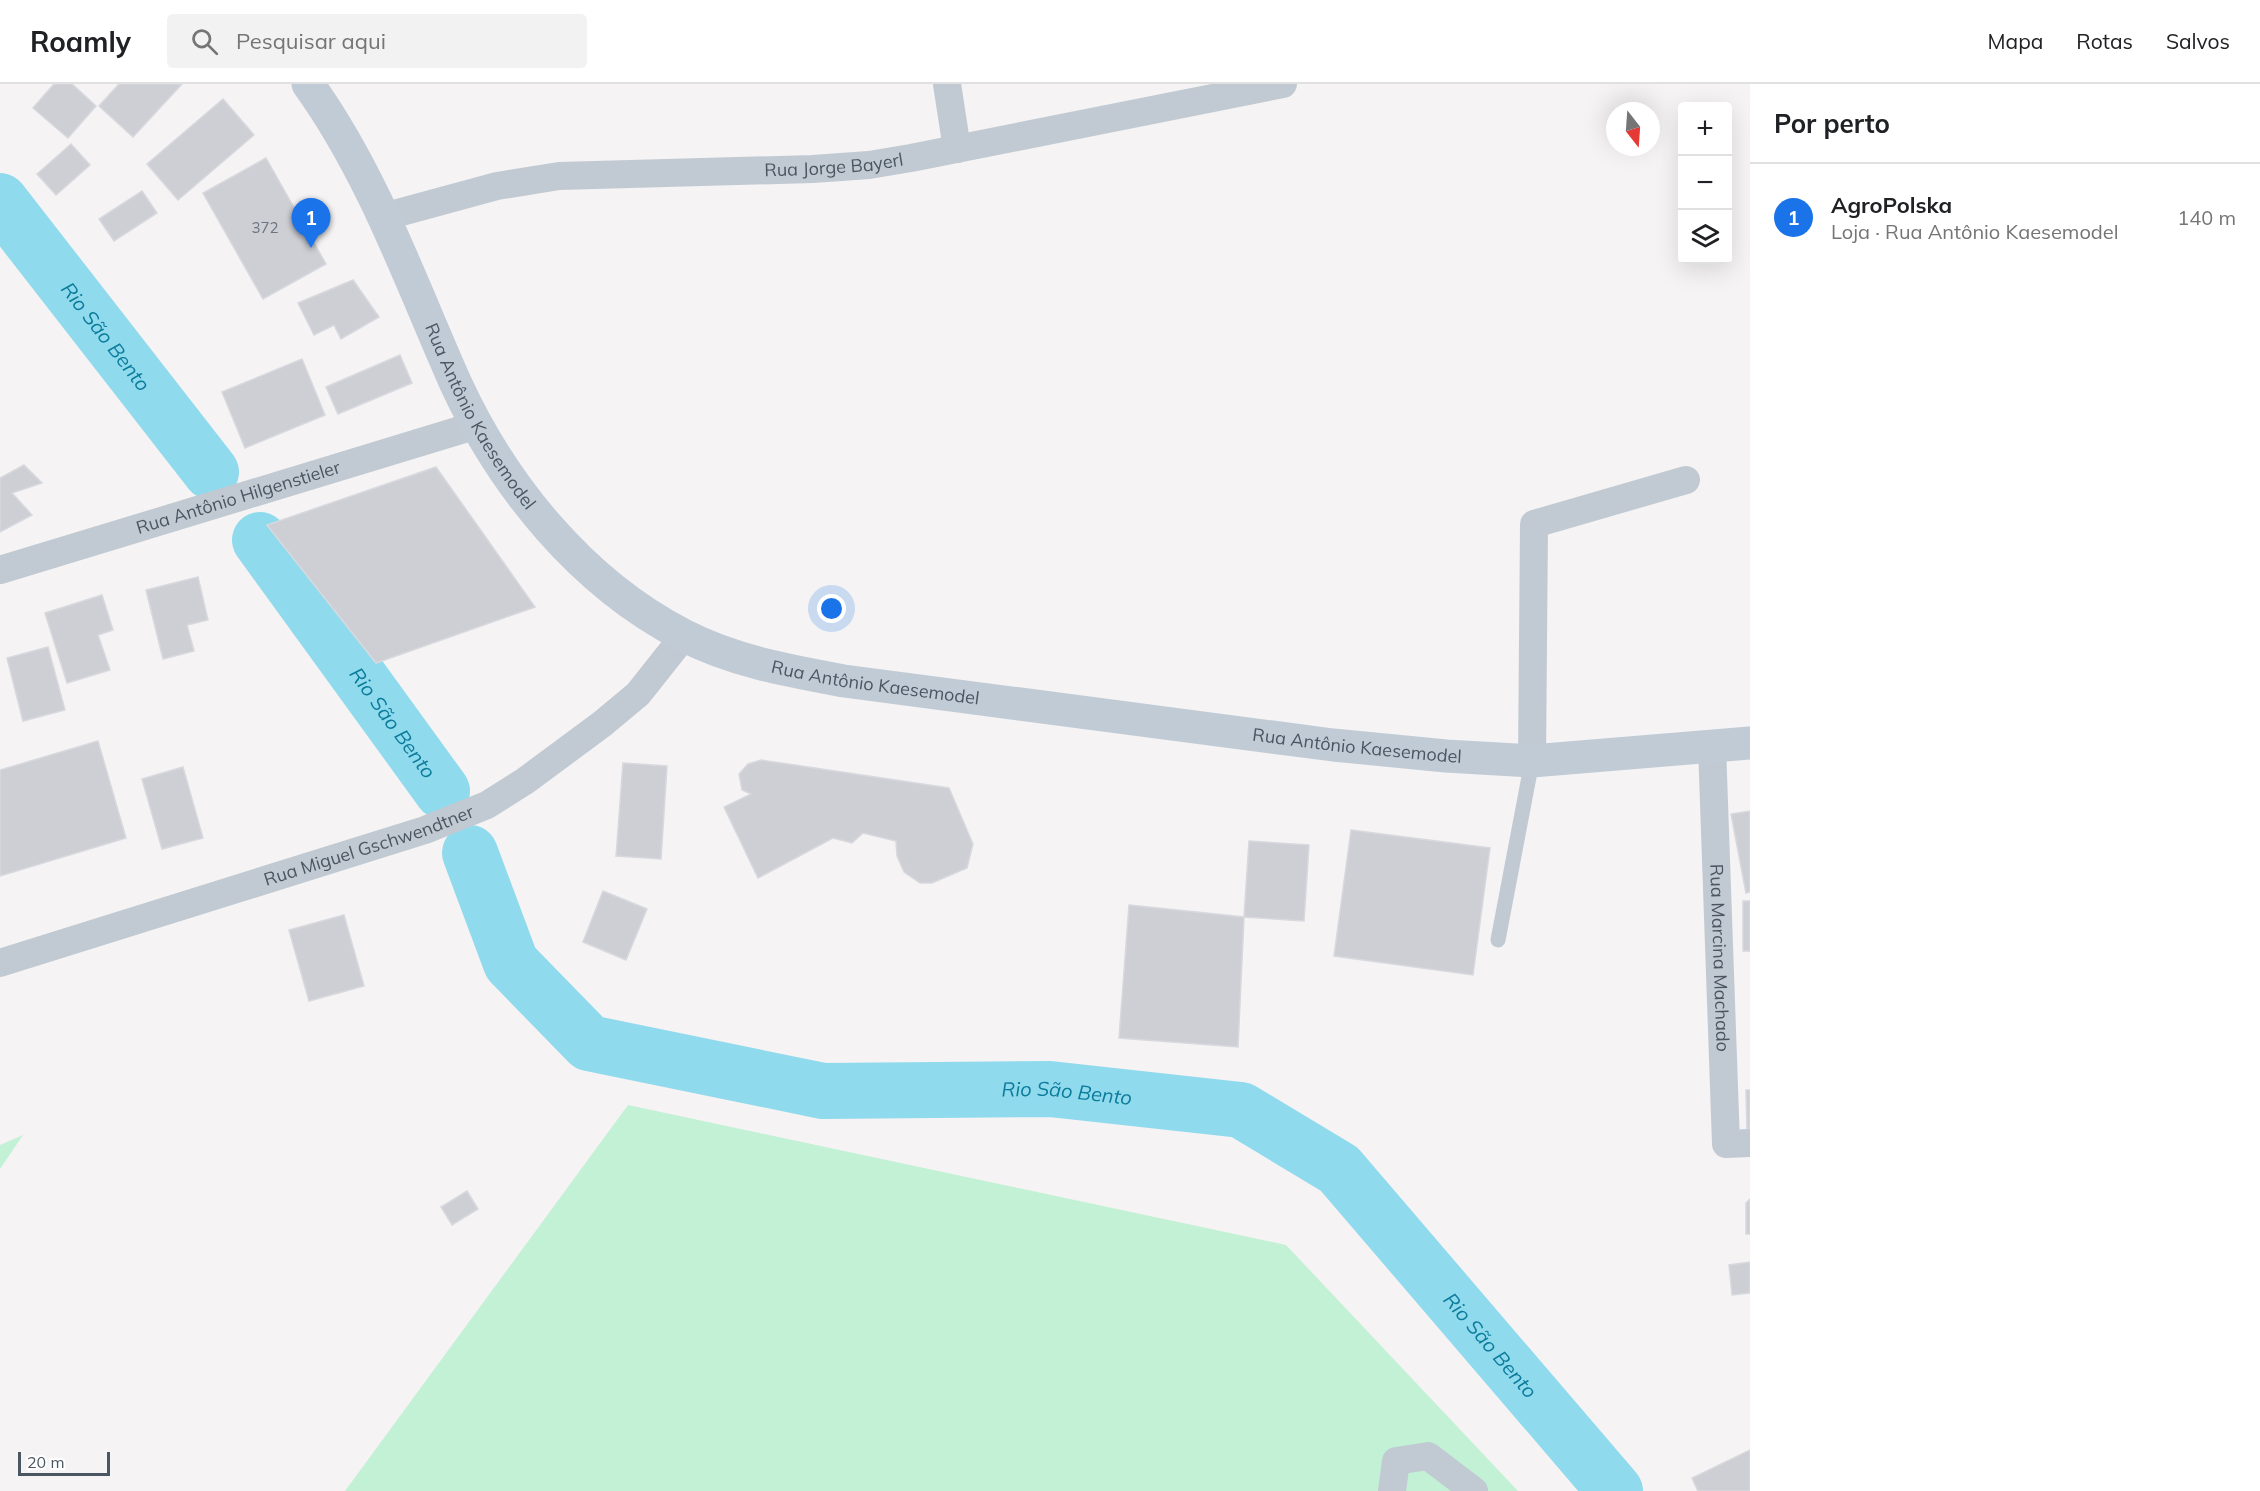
<!DOCTYPE html>
<html lang="pt">
<meta charset="utf-8">
<style>
:root{--surface:#fff;--page:#f2f2f2;--text:#202124;--muted:#757577;--line:#e0e0e0;--accent:#1a73e8}
body{margin:0;font-family:Mulish,sans-serif;background:var(--page);color:var(--text)}
.controls{position:absolute;right:18px;top:18px;display:grid;overflow:hidden;border-radius:6px;box-shadow:0 6px 24px #0002}
.controls button{width:54px;height:54px;display:grid;place-items:center;padding:0;border:0;border-bottom:2px solid var(--line);background:var(--surface);color:var(--text);font:30px sans-serif}
.compass{position:absolute;left:1606px;top:18px;width:54px;height:54px;border-radius:50%;background:var(--surface);box-shadow:0 6px 24px #0002;rotate:163deg}
.scale{position:absolute;left:18px;bottom:15px;width:92px;box-sizing:border-box;padding-left:6px;border:3px solid #4a5661;border-top:0;font-size:16px;line-height:21px;white-space:nowrap;color:#4a5661;-webkit-text-stroke:4px #fff;paint-order:stroke}
.you{position:absolute;left:832px;top:525px;width:21px;height:21px;margin:-15px;border:4px solid #fff;border-radius:50%;background:#1a73e8;box-shadow:0 0 0 9px #1a73e833}
.badge{display:grid;place-items:center;width:39px;height:39px;border-radius:50%;background:var(--accent);color:#fff;font-size:20px;font-weight:700}
.pin{position:absolute;translate:-50% -50px;filter:drop-shadow(0 2px 3px #0008)}
.pin::after{content:'';position:absolute;top:32px;width:21px;height:18px;background:inherit;clip-path:polygon(0 0,100% 0,50% 100%)}
.list{margin:0;padding:0;list-style:none}
h2{display:flex;justify-content:space-between;align-items:center;height:78px;margin:0;padding:0 24px;font-size:26px}
h2 small{font-size:20px;font-weight:400;color:var(--muted)}
.list li{display:grid;grid-template-columns:39px 1fr auto;gap:18px;align-items:center;box-sizing:border-box;height:108px;padding:0 24px;border-top:2px solid var(--line)}
.list b{display:block;font-size:22px;white-space:nowrap}
.list p{margin:0;font-size:20px;white-space:nowrap;color:var(--muted)}
.list em{font-size:20px;font-style:normal;color:var(--muted)}
.icon{flex:none;width:33px;height:33px;fill:none;stroke:currentColor;stroke-width:2;stroke-linecap:round;stroke-linejoin:round}
.map{position:relative;flex:none;width:1750px;height:1407px;overflow:hidden}
header{display:flex;align-items:center;gap:36px;box-sizing:border-box;height:84px;padding:0 30px;background:var(--surface);border-bottom:2px solid var(--line)}
header strong{font-size:28px}
nav{display:flex;gap:33px;margin-inline-start:auto;font-size:21px}
.search{width:420px;height:54px;background:var(--page);display:flex;align-items:center;gap:15px;box-sizing:border-box;padding:0 21px;border-radius:6px;color:var(--muted);font-size:22px}
main{display:flex}
aside{flex:1;background:var(--surface)}
.map>svg:first-child{display:block}
</style>
<header>
<strong>Roamly</strong>
<div class="search"><svg class="icon" aria-label="search" viewBox="0 0 24 24"><circle cx="10" cy="10" r="6"/><path d="M15 15l6 6"/></svg>Pesquisar aqui</div>
<nav><a>Mapa</a><a>Rotas</a><a>Salvos</a></nav>
</header>
<main>
<div class="map">
<svg width="1750" height="1407" viewBox="0 0 1750 1407">
<rect width="100%" height="100%" fill="#f5f3f3"/>
<!-- green -->
<g fill="#c3f1d5">
<polygon points="628,1021 1286,1161 1518,1407 345,1407"/>
<polygon points="23,1051 0,1085 0,1061"/>
</g>
<g fill="none" stroke-linecap="round" stroke-linejoin="round">
<!-- river -->
<g stroke="#90daee" stroke-width="56">
<path id="s1" d="M0,117L211,388"/>
<path id="s2" d="M260,456L442,707"/>
<path id="s3" d="M470,769L511,879L589,959L823,1007L1050,1005L1241,1026L1339,1085L1615,1407"/>
</g>
</g>
<!-- building -->
<g fill="#cdcfd5" stroke="#d7d9de" stroke-width="1.5">
<polygon points="54,0 72,0 96,22 68,54 33,24"/>
<polygon points="119,0 182,0 133,53 99,22"/>
<polygon points="223,15 254,51 178,116 147,80"/>
<polygon points="71,60 90,81 56,111 37,90"/>
<polygon points="266,74 326,180 263,215 203,109"/>
<polygon points="142,107 157,129 114,157 99,135"/>
<polygon points="353,196 379,233 341,255 334,241 314,251 298,219"/>
<polygon points="400,271 412,299 338,330 326,303"/>
<polygon points="302,275 325,331 245,364 222,308"/>
<polygon points="24,381 42,399 12,409 32,431 0,448 0,394"/>
<polygon points="436,383 535,523 376,579 267,441"/>
<polygon points="198,493 208,536 187,541 194,567 163,575 146,506"/>
<polygon points="102,511 113,546 98,551 110,586 67,599 45,529"/>
<polygon points="48,563 65,626 23,637 7,574"/>
<polygon points="98,657 126,754 0,792 0,686"/>
<polygon points="761,676 949,704 973,760 967,784 932,799 920,799 904,788 897,772 896,757 863,749 852,759 833,754 758,794 724,723 751,710 742,706 739,690 748,680"/>
<polygon points="623,679 667,682 661,775 616,772"/>
<polygon points="183,683 203,754 162,765 142,695"/>
<polygon points="1750,727 1750,808 1746,809 1731,730"/>
<polygon points="1351,746 1490,764 1473,891 1334,872"/>
<polygon points="1249,757 1309,761 1304,837 1244,833"/>
<polygon points="603,807 647,825 626,876 583,858"/>
<rect x="1743" y="817" width="7" height="50"/>
<polygon points="1129,821 1244,833 1238,963 1119,954"/>
<polygon points="344,831 364,902 309,917 289,846"/>
<polygon points="1746,1006 1750,1006 1750,1045 1747,1045"/>
<polygon points="467,1107 478,1125 452,1141 441,1123"/>
<polygon points="1750,1115 1750,1150 1746,1150 1746,1119"/>
<polygon points="1750,1178 1750,1209 1732,1211 1729,1181"/>
<polygon points="1750,1366 1750,1407 1698,1407 1692,1394"/>
</g>
<g fill="none" stroke-linecap="round" stroke-linejoin="round">
<!-- lane -->
<polyline stroke="#c1cad2" stroke-width="15" points="1498,856 1532,677"/>
<!-- street -->
<g stroke="#c1cad2" stroke-width="28">
<polyline points="947,0 957,65"/>
<path id="s4" d="M383,133L497,102L559,92L813,85L869,81L911,74L1283,0"/>
<path id="s5" d="M0,486L477,341"/>
<path id="s6" d="M1712,662L1726,1060L1750,1059"/>
<polyline points="1532,677 1534,440 1686,396"/>
<path id="s7" d="M0,879L425,746L487,721L525,697L602,640L638,610L684,552"/>
<polyline points="1392,1407 1396,1377 1428,1372 1474,1407"/>
</g>
<!-- secondary -->
<path stroke="#c1cbd6" stroke-width="33" id="s8" d="M308,0C373,90 411,199 456,300C503,402 582,499 683,551C733,577 789,587 844,597L1333,661L1446,672L1532,677L1750,659"/>
</g>
<g text-anchor="middle" stroke-width="4.5" stroke-linejoin="round" paint-order="stroke">
<!-- number labels -->
<g font-size="15" fill="#6b747e">
<text x="265" y="149">372</text>
</g>
<!-- street labels -->
<g font-size="18" fill="#4a5661" stroke="#fff">
<text dy="6" stroke="none"><textPath href="#s4" startOffset="456">Rua Jorge Bayerl</textPath></text>
<text dy="6" stroke="none"><textPath href="#s8" startOffset="375">Rua Antônio Kaesemodel</textPath></text>
<text dy="6" stroke="none"><textPath href="#s5" startOffset="249">Rua Antônio Hilgenstieler</textPath></text>
<text dy="6" stroke="none"><textPath href="#s8" startOffset="879">Rua Antônio Kaesemodel</textPath></text>
<text dy="6" stroke="none"><textPath href="#s8" startOffset="1365">Rua Antônio Kaesemodel</textPath></text>
<text dy="6" stroke="none"><textPath href="#s7" startOffset="387">Rua Miguel Gschwendtner</textPath></text>
<text dy="6" stroke="none"><textPath href="#s6" startOffset="212">Rua Marcina Machado</textPath></text>
</g>
<!-- water labels -->
<g font-size="20" font-style="italic" fill="#0c7c9b" stroke="#fff">
<text dy="7" stroke="none"><textPath href="#s1" startOffset="172">Rio São Bento</textPath></text>
<text dy="7" stroke="none"><textPath href="#s2" startOffset="226">Rio São Bento</textPath></text>
<text dy="7" stroke="none"><textPath href="#s3" startOffset="712">Rio São Bento</textPath></text>
<text dy="7" stroke="none"><textPath href="#s3" startOffset="1234">Rio São Bento</textPath></text>
</g>
</g>
</svg>
<div class="controls">
<button>+</button>
<button>−</button>
<button><svg class="icon" aria-label="layers" viewBox="0 0 24 24"><path d="M12 4l9 5-9 5-9-5zM3 14l9 5 9-5"/></svg></button>
</div>
<svg class="compass" viewBox="-18 -18 36 36"><path d="M0-13l5 13h-10z" fill="#e53935"/><path d="M0 13l5-13h-10z" fill="#757577"/></svg>
<div class="scale">20 m</div>
<div class="you"></div>
<div class="pin badge" style="left:311px;top:164px">1</div>
</div>
<aside>
<h2>Por perto<small></small></h2>
<ul class="list">
<li><span class="badge">1</span><div><b>AgroPolska</b><p>Loja · Rua Antônio Kaesemodel</p></div><em>140 m</em></li>
</ul>
</aside>
</main>
